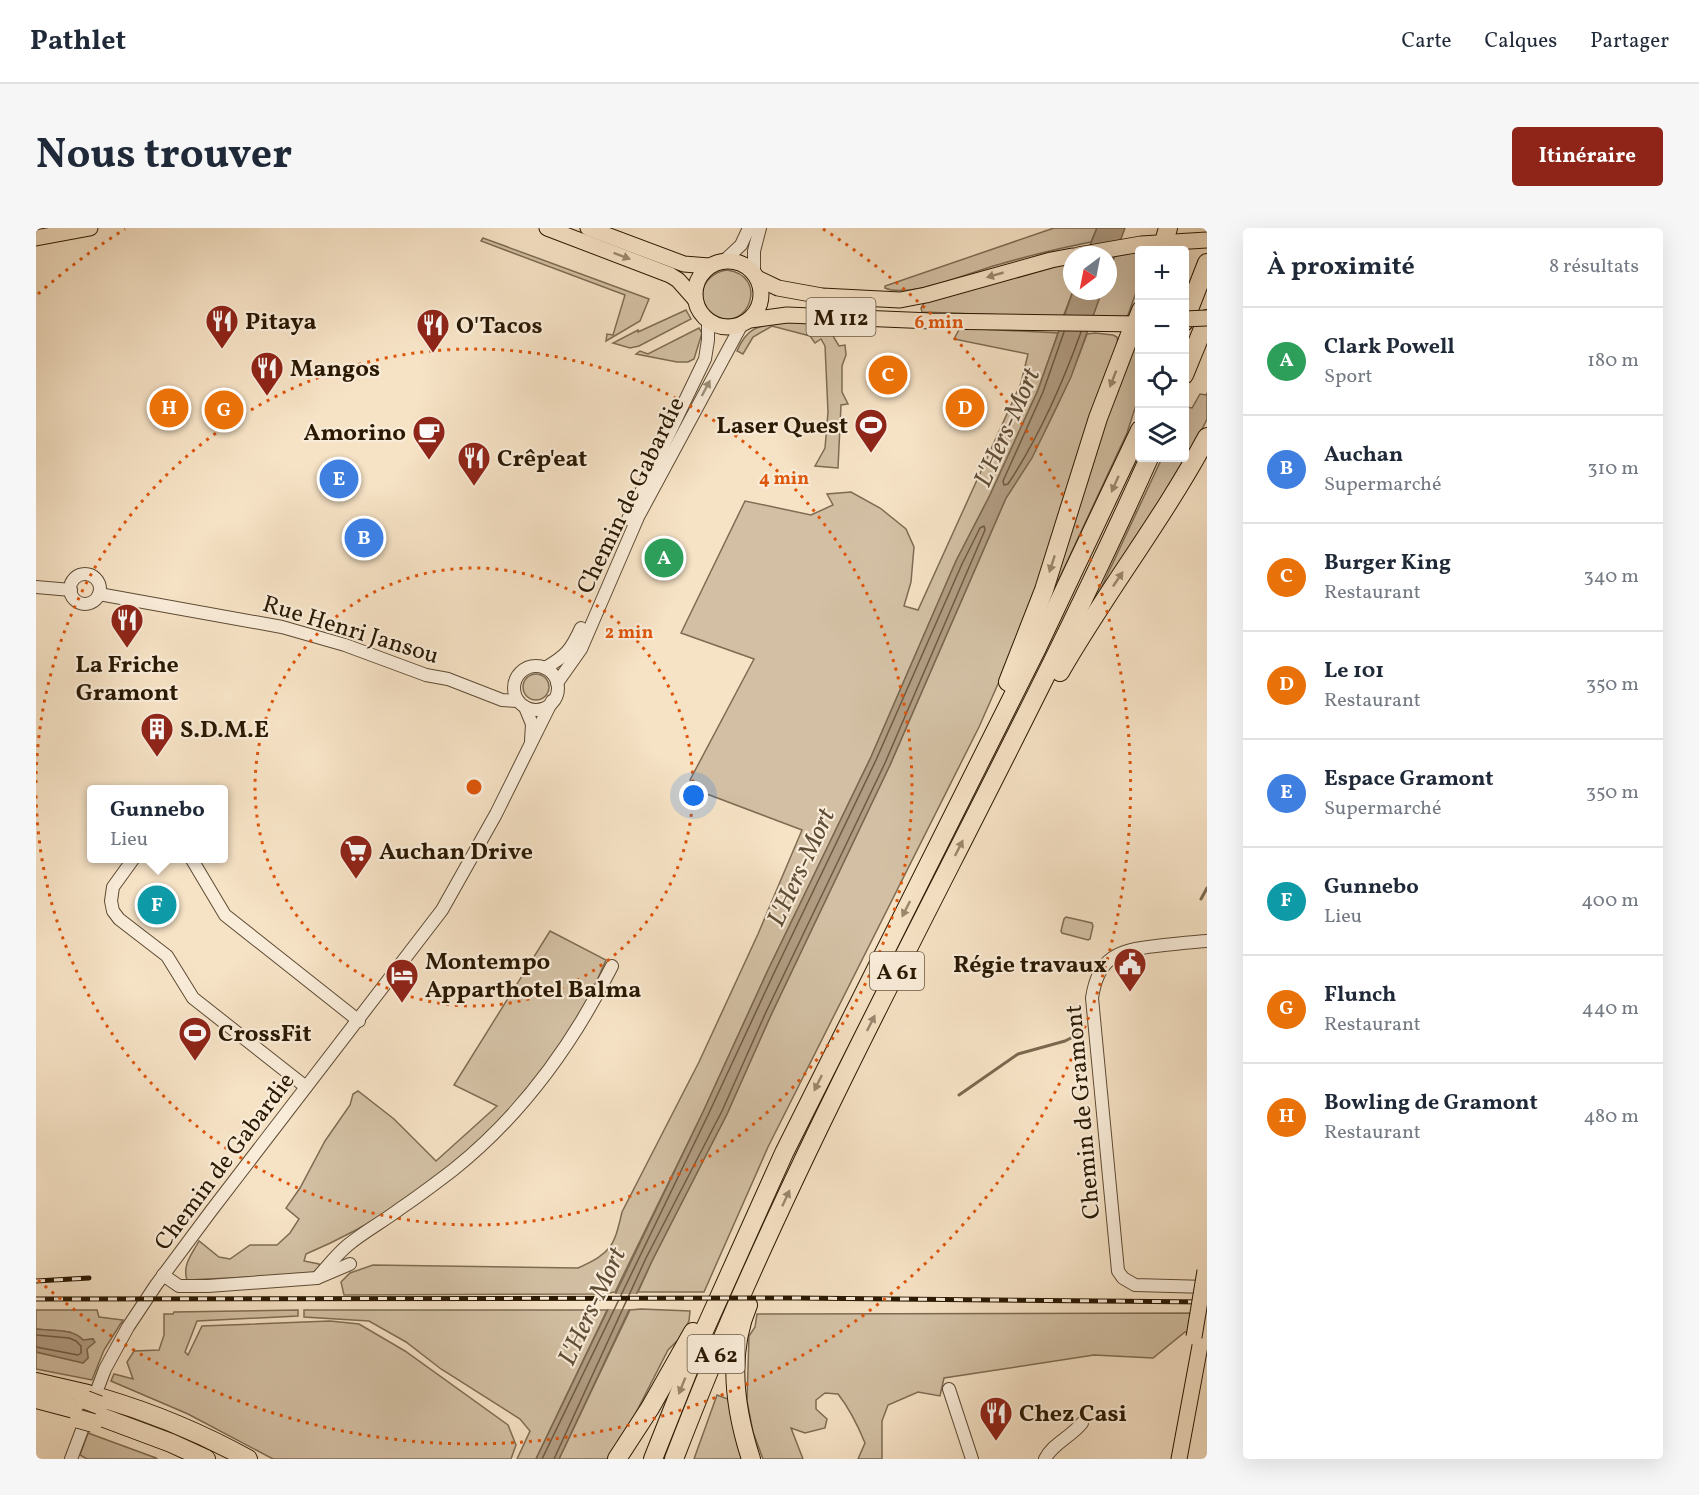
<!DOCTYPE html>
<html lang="fr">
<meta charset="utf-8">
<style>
:root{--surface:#fff;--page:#f6f6f7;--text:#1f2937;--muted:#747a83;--line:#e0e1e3;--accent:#8f2418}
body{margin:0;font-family:Vollkorn,serif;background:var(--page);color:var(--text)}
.controls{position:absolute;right:18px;top:18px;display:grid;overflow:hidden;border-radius:6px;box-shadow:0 6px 24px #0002}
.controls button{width:54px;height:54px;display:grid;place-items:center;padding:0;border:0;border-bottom:2px solid var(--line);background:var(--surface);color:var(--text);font:30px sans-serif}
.compass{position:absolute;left:1027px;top:18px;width:54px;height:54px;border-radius:50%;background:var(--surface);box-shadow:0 6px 24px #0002;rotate:212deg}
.you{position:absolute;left:658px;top:568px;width:21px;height:21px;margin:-15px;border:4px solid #fff;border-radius:50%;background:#1a73e8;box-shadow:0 0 0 9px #1a73e833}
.badge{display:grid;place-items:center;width:39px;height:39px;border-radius:50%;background:var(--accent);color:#fff;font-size:20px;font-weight:700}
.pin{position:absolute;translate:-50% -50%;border:3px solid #fff;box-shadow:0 2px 6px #0006}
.popup{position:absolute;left:51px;top:557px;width:141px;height:78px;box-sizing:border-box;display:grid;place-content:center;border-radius:6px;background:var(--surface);filter:drop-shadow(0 2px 4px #0005);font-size:20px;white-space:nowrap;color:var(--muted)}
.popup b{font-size:22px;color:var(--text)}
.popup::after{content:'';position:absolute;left:50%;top:100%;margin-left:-12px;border:12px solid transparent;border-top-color:var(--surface)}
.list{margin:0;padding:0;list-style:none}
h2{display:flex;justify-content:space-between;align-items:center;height:78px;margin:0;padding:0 24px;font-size:26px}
h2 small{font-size:20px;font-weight:400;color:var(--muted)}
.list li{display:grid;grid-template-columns:39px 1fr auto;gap:18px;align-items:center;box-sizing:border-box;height:108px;padding:0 24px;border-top:2px solid var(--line)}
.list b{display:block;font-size:22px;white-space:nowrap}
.list p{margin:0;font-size:20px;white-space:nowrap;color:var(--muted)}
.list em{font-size:20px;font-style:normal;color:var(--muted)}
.icon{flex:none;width:33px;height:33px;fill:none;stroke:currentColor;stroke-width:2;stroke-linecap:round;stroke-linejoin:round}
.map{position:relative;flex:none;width:1171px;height:1231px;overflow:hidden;border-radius:6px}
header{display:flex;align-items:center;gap:36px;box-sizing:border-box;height:84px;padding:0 30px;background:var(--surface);border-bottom:2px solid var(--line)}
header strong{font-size:28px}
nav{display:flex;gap:33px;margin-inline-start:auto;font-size:21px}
.intro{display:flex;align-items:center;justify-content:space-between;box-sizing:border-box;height:144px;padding:0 36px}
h1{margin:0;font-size:42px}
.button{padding:15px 27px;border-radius:6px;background:var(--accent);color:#fff;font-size:21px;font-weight:700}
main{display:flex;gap:36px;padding:0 36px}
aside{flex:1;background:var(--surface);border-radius:6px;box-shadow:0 6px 24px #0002}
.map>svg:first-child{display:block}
</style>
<header>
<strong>Pathlet</strong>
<nav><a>Carte</a><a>Calques</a><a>Partager</a></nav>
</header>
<div class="intro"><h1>Nous trouver</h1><a class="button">Itinéraire</a></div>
<main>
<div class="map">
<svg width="1171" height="1231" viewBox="0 0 1171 1231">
<rect width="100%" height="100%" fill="#f6e2c5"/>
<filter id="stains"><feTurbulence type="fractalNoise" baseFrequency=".00333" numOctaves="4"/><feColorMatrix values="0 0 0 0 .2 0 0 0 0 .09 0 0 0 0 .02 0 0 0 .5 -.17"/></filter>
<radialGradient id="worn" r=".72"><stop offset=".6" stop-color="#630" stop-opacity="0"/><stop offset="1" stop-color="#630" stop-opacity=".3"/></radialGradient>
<!-- green -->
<g fill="#d3c0a4" stroke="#7e6c53" stroke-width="1.5">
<path d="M1018,0H1061L1055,14C1024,20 992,28 961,37C935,44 873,71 849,60V58L855,56Z"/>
<polygon points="447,10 613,71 604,93 570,113 571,106 577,107 589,67 445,13"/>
<polygon points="1104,22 1103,56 1092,87 1089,89 1056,90 1066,63 1072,63 1072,46 1079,26"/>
<polygon points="1036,34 1037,63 1027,89 886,84 885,80 888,75"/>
<path d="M691,42C734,48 712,105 680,88C675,85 671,81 668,75C662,58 675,44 691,42Z"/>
<polygon points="650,82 655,91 603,118 594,120 577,115 602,102 602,104"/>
<path d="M750,94C767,95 787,92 800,105L797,108L803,118L809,117L810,127L806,138V164L812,176L805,177L802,240L779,238L789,220L792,184L789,118L785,111L779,115L774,108L736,98L717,109L707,126L701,123C712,97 724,98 750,94Z"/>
<polygon points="663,100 666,105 658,131 652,134 641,134 600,126 604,123 612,126"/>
<path d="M924,100L1022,105L1002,162L954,267L920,333L835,529L732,742L667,884L579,1064L566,1066L308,1067L305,1054L314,1045L337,1037L542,1040C575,1025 578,1019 586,984L663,834L722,706L766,602L663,563L654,552L718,431L645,405L709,273L775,287L797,277L791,266L815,264L844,280L870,301L878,319L875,354L868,378L882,382L985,155L992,126L918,111Z"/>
<path d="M1059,105L1077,107L1081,109L1082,116L1005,349L973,431L943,499L732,919L668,1064H602L616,1033L691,886L735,787L854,537L970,270C1003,219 1030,164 1051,106Z"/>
<polygon points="1103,112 1103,168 1091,205 1023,351 1020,353 1059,221 1091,135"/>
<polygon points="1171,165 1171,191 1152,230 1059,373 1126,230 1148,230 1148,185 1151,179 1156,180 1164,166 1170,167"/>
<circle cx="500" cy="459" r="13"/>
<polygon points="1030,689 1056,695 1057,698 1054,711 1052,712 1026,705 1025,703 1028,691"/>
<path d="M514,703L570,732C514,865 402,970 270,1026L268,1033L283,1036L284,1040L275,1046L151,1052C146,1037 156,1026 163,1013L183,1029L194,1031L214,1017H241L254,1005L263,991L250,980L264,960L289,913L314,877L317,866L322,863L358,891L400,933L461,878L418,857Z"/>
<polygon points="605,1081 654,1083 653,1093 644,1110 632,1122 587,1210 571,1231 523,1231 594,1082"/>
<polygon points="0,1082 61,1082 63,1089 87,1092 68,1122 56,1152 0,1141 0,1124 47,1135 52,1130 51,1121 57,1111 47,1112 34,1104 0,1101"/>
<polygon points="262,1082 262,1088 161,1093 149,1124 152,1127 166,1098 294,1093 323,1096 369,1123 472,1197 480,1217 475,1231 237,1231 152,1186 75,1153 78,1146 97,1151 91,1134 98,1123 123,1122 128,1107 128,1086 137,1086 138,1084"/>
<polygon points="268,1082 571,1082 500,1231 481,1231 494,1203 484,1191 405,1141 370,1114 333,1093 268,1089"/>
<path d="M1171,1085V1103L1149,1104L1117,1130L1058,1127L908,1150L904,1168L882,1164L852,1177L846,1193V1231H822L829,1215C822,1198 814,1181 802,1166L789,1165L780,1172V1181L791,1191L789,1200L769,1205L755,1200L767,1231H727L717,1204L711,1173L713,1108L719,1099L721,1086Z"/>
<polygon points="681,1167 692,1171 700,1207 709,1231 658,1231"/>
<polygon points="52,1205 120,1230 121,1231 51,1231 44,1227"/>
</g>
<!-- water -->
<g fill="#b19d83" stroke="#7b684f" stroke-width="1.5">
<polygon points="1061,0 1089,0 1072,46 1072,27 1050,27"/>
<polygon points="1037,63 1066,63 1035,149 996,230 970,270 854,537 735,787 691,886 616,1033 523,1231 500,1231 667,884 732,742 835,529 920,333 954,267 1002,162"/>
<path d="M0,1101C14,1103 37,1100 47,1112L57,1111L59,1114L51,1121L52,1130L47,1135L0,1124Z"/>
</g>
<!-- pier -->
<polygon fill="#f6e2c5" points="575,1066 604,1066 597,1081 568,1081"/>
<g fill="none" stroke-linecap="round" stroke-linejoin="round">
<!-- shore -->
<g stroke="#6e5a42" stroke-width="1.5">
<path d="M1028,104L1007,164L967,253L968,257L972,256C1003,209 1026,157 1045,104"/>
<polyline points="0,1107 33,1110 40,1113 45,1118 45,1125 42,1127 0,1119"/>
<polyline points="506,1231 672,887 738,745 840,532 926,336 944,300 948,298 949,302 849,535 730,784 686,883 610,1030 518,1231"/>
</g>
<!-- stream -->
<g stroke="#7b684f" stroke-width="3">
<polyline points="1165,671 1171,660"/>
<polyline points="923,867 982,826 1029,813 1041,807"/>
</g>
<!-- minor casing -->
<g stroke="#5d4a33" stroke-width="14">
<g id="minor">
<polyline points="688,33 705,17 713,0"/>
<polyline points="718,45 718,23 724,0"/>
<polyline points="592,291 669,131 672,112 672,94"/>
<circle cx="49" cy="361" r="15"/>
<polyline points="0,359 35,362"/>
<polyline points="63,366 246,399 309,417 390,447 412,451 466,472 482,473"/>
<circle cx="500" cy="460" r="22"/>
<path d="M509,440C530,428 535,422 545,400"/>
<polyline points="521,455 545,421 602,289 706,96"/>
<polyline points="489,479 496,496 495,513"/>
<polyline points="98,630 77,659 75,673 77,683 83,691 131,728 157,770 270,859"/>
<polyline points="155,630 189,687 323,793"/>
<path d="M1171,713C1154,714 1137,716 1120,718C1082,722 1062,729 1056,770L1082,1043L1087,1050L1099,1057L1171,1059"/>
<polyline points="127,1047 143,1058 172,1058 281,1050 314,1036"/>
<path d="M281,1050C291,1039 301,1026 312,1017C329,1003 348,993 365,980C383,968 400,955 417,942C486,887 537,816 576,738"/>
<polyline points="913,1161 936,1231"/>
<polyline points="35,1231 69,1141 92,1099 120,1057 175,983 406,682 460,586 516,473"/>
<path d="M1009,1231C1016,1216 1035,1209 1046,1195"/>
</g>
</g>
<!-- major casing -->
<g stroke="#2a1802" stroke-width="17">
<g id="major">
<polyline points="511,0 634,47 642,52 658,70"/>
<polyline points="552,0 648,36 673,38"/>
<polyline points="0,10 54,0"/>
<polyline points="1042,27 1105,16 1171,12"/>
<circle cx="692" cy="66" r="33"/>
<polyline points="721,50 742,60 786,68 864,72 890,67 1015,32 1036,28"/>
<polyline points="714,92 751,87 896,93 1104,96"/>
<polyline points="1098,96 1104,81"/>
<polyline points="1143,1231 1171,1080"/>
</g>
</g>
<!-- highway casing -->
<g stroke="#2a1802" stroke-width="20">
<g id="highway">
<polyline points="1128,14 1132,0"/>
<polyline points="1148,94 1171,35"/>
<polyline points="1148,147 1171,91"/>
<path d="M1024,444C1070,364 1127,291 1171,209"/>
<polyline points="972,454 1008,362 1062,190 1098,96"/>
<path d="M712,1077C691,1126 699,1182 715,1231"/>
<polyline points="0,1154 52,1166"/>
<path d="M66,1170C117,1185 165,1205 212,1231"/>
<polyline points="0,1171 46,1183"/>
<polyline points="60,1187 135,1215 170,1231"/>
<polyline points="581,1231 614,1180 657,1104"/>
<polyline points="617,1231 668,1103 748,925 1001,420 1104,202"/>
<path d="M638,1231C660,1174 683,1117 708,1061C833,779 987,511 1113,230"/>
</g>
</g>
<!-- minor -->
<use href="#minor" stroke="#f9ecd9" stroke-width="12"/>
<!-- major -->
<use href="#major" stroke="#f6e2c5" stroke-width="15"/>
<!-- highway -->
<use href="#highway" stroke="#f6e2c5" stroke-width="18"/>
<!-- rail casing -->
<g stroke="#2a1802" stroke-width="5">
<g id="rail">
<polyline points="0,1053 53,1050"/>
<polyline points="0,1071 759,1070 1171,1074"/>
</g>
</g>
<!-- rail -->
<use href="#rail" stroke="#f9ecd9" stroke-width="3" stroke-dasharray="9" stroke-linecap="butt"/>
<!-- major-bridge casing -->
<g stroke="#2a1802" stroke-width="17" stroke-linecap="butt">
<g id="major-bridge">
<polyline points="1148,91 1171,90"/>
<polyline points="1158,1109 1169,1043"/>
</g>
</g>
<!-- highway-bridge casing -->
<g stroke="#2a1802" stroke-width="20" stroke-linecap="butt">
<g id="highway-bridge">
<polyline points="50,1172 63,1177"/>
<polyline points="43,1191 57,1195"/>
</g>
</g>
<!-- major-bridge -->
<use href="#major-bridge" stroke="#f6e2c5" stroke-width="15"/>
<!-- highway-bridge -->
<use href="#highway-bridge" stroke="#f6e2c5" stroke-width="18"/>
</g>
<!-- one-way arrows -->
<defs><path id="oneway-solid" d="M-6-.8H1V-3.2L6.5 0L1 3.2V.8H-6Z" transform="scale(1.5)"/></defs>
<g fill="#9a876d">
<use href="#oneway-solid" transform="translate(586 28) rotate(21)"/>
<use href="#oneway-solid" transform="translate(959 47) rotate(164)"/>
<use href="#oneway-solid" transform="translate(1077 151) rotate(111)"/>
<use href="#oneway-solid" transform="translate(1079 256) rotate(114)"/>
<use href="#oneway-solid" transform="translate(1016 336) rotate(108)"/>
<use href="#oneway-solid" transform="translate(1082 351) rotate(-56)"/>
<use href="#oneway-solid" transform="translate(923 620) rotate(-63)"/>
<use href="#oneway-solid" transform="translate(870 681) rotate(117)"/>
<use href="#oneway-solid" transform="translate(835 795) rotate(-63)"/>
<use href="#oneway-solid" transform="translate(782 855) rotate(116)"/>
<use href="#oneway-solid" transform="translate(750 970) rotate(-65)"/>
<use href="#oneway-solid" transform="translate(646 1158) rotate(112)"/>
</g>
<use fill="#9c8d78" href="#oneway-solid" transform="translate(670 160) rotate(-62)"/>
<!-- distance rings -->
<g fill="none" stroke="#de560c" stroke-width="3" stroke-dasharray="3 6">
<circle cx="438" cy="559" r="219"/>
<path d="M0 555A438 438 0 1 1 0 563"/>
<path d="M2 66A658 658 0 0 1 89 1M787 1A658 658 0 1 1 2 1052"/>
</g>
<!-- icons -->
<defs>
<g id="restaurant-pin" transform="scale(1.725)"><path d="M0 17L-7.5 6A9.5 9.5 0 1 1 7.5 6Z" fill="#8f2418" stroke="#f9ecd9"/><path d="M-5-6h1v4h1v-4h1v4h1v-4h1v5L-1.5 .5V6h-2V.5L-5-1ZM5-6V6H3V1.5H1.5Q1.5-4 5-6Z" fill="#fff"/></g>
<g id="stadium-pin" transform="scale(1.725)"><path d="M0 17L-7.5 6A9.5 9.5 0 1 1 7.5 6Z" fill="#8f2418" stroke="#f9ecd9"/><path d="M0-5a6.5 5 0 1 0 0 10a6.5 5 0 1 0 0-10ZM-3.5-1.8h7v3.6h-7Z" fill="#fff"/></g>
<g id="cafe-pin" transform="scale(1.725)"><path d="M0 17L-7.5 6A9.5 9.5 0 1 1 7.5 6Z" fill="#8f2418" stroke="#f9ecd9"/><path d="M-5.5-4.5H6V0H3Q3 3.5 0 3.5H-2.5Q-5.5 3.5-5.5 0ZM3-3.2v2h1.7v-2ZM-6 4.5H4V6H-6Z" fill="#fff"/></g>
<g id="building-pin" transform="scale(1.725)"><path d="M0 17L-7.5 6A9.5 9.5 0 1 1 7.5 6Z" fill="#8f2418" stroke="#f9ecd9"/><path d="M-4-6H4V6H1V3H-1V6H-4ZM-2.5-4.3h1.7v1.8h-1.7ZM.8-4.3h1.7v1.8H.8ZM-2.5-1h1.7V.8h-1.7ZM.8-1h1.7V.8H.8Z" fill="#fff"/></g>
<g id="supermarket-pin" transform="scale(1.725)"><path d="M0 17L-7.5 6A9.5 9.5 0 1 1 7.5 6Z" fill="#8f2418" stroke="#f9ecd9"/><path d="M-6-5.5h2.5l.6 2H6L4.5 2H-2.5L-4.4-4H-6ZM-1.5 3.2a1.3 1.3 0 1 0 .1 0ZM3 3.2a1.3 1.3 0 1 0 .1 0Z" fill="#fff"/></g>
<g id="civic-pin" transform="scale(1.725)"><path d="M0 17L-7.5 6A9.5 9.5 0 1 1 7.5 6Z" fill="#8f2418" stroke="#f9ecd9"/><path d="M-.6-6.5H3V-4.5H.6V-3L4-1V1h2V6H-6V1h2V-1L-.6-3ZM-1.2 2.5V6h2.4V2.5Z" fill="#fff"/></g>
<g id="hotel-pin" transform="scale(1.725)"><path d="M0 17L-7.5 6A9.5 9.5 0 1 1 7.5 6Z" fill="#8f2418" stroke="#f9ecd9"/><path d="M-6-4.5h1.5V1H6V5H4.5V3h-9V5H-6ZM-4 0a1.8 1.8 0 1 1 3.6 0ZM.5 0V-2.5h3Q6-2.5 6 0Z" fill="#fff"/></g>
</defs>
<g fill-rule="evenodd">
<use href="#restaurant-pin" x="186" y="93"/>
<use href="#restaurant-pin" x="397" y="97"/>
<use href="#restaurant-pin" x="231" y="140"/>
<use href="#stadium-pin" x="835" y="197"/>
<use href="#cafe-pin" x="393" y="204"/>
<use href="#restaurant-pin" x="438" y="230"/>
<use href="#restaurant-pin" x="91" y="392"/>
<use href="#building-pin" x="121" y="501"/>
<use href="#supermarket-pin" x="320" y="623"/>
<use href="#civic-pin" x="1094" y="736"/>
<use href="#hotel-pin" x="366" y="747"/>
<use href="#stadium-pin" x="159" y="805"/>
<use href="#restaurant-pin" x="960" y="1185"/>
</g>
<g text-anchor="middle" stroke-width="4.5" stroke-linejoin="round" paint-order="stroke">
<!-- shield labels -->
<g fill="#f9ecd9" stroke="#685842" stroke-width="1.5">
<rect x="770.5" y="70" width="69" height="38" rx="4.5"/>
<rect x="834" y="724" width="54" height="38" rx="4.5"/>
<rect x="651.5" y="1107" width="57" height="38" rx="4.5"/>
</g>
<g font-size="22" font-weight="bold" fill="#2a1802">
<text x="805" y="97">M 112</text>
<text x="861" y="751">A 61</text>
<text x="680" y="1134">A 62</text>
</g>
<!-- poi labels -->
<g font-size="24" font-weight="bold" fill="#2a1802" stroke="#f9ecd9" text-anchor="start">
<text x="209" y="101">Pitaya</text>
<text x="420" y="105">O'Tacos</text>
<text x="254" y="148">Mangos</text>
<text x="812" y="205" text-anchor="end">Laser Quest</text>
<text x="370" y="212" text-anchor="end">Amorino</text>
<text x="461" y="238">Crêp'eat</text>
<text x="91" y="444" text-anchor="middle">La Friche<tspan x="91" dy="28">Gramont</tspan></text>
<text x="144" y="509">S.D.M.E</text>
<text x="343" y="631">Auchan Drive</text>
<text x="389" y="741">Montempo<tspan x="389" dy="28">Apparthotel Balma</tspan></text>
<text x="1071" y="744" text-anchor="end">Régie travaux</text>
<text x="182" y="813">CrossFit</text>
<text x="983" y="1193">Chez Casi</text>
</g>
<!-- street labels -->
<g font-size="24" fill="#2a1802" stroke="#f9ecd9">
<text transform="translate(594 267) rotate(-64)" y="8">Chemin de Gabardie</text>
<text transform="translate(315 401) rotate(17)" y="8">Rue Henri Jansou</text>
<text transform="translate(1046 884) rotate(-95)" y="8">Chemin de Gramont</text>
<text transform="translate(188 933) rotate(-53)" y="8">Chemin de Gabardie</text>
</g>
<!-- water labels -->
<g font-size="26" font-style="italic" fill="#604d36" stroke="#f9ecd9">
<text transform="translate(970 199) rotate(-66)" y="9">L'Hers-Mort</text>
<text transform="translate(764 639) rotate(-65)" y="9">L'Hers-Mort</text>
<text transform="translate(555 1078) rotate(-65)" y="9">L'Hers-Mort</text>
</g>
</g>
<circle cx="438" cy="559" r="9" fill="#de560c" stroke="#f9ecd9" stroke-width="3"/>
<g font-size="18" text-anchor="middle" font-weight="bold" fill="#de560c" stroke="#f9ecd9" stroke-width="4.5" stroke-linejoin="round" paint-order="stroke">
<text x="903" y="100">6 min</text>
<text x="748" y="256">4 min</text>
<text x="593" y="410">2 min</text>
</g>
<rect width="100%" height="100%" filter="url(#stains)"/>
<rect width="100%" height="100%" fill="url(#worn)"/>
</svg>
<div class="controls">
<button>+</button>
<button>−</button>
<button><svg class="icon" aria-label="locate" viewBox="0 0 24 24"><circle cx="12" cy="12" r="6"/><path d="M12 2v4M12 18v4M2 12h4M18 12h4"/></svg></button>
<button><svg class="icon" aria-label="layers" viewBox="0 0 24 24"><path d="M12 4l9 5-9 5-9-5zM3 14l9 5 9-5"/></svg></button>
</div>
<svg class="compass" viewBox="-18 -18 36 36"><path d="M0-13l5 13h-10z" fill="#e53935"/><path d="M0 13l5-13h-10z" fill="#747a83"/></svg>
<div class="you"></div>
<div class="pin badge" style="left:628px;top:330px;background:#2e9e5b">A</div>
<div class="pin badge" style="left:328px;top:310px;background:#3f7fe0">B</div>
<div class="pin badge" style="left:852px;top:147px;background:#e8710a">C</div>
<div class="pin badge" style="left:929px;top:180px;background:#e8710a">D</div>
<div class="pin badge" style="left:303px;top:251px;background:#3f7fe0">E</div>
<div class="pin badge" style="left:121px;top:677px;background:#0f9aa8">F</div>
<div class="popup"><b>Gunnebo</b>Lieu</div>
<div class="pin badge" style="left:188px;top:182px;background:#e8710a">G</div>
<div class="pin badge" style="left:133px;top:180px;background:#e8710a">H</div>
</div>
<aside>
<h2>À proximité<small>8 résultats</small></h2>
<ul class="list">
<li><span class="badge" style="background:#2e9e5b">A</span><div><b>Clark Powell</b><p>Sport</p></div><em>180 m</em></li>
<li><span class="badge" style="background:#3f7fe0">B</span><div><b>Auchan</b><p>Supermarché</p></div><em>310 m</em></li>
<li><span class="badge" style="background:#e8710a">C</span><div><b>Burger King</b><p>Restaurant</p></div><em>340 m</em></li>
<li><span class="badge" style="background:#e8710a">D</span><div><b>Le 101</b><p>Restaurant</p></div><em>350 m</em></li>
<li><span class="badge" style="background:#3f7fe0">E</span><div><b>Espace Gramont</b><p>Supermarché</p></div><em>350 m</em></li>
<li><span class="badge" style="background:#0f9aa8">F</span><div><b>Gunnebo</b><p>Lieu</p></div><em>400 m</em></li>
<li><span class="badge" style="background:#e8710a">G</span><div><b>Flunch</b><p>Restaurant</p></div><em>440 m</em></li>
<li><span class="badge" style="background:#e8710a">H</span><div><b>Bowling de Gramont</b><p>Restaurant</p></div><em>480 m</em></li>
</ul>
</aside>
</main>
